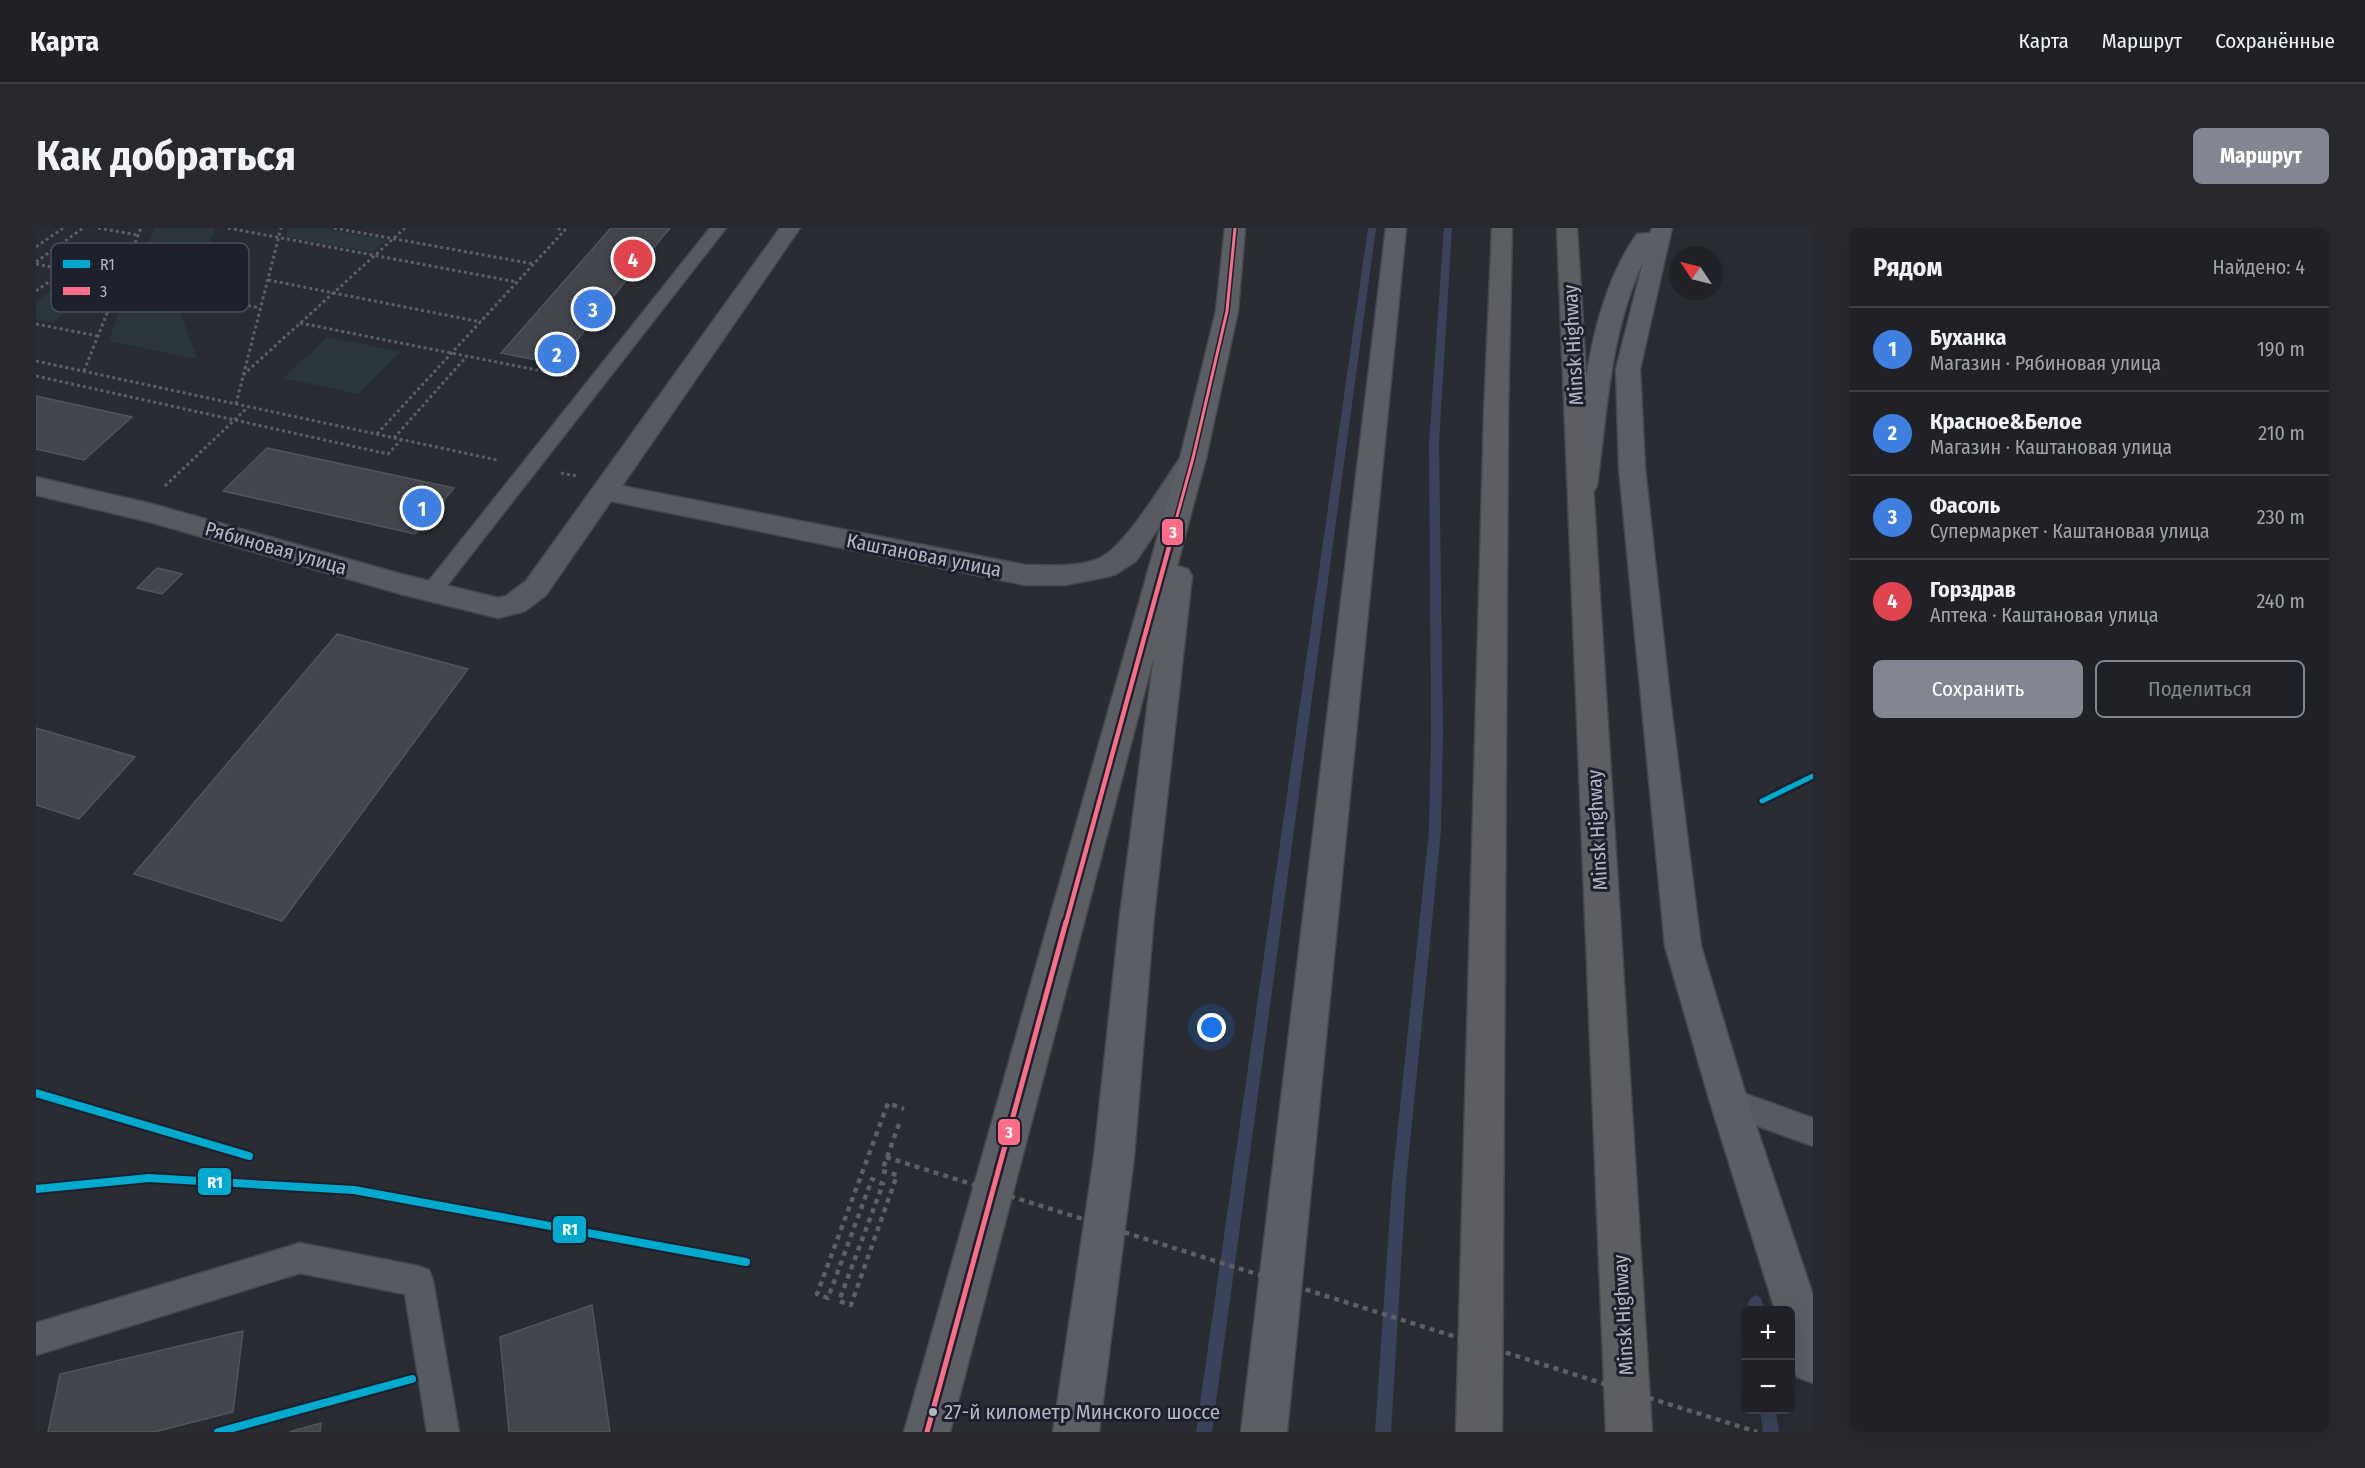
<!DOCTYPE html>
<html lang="ru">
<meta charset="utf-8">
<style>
:root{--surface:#1f2126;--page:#27292e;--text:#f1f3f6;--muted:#a1a3a7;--line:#3c3e43;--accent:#828691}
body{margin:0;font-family:"Fira Sans Condensed",sans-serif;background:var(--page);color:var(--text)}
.controls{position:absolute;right:18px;bottom:18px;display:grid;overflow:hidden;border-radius:9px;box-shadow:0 6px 24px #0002}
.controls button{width:54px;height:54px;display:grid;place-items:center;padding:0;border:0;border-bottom:2px solid var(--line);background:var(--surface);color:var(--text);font:30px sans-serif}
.compass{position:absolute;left:1633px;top:18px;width:54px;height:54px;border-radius:50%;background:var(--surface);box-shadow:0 6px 24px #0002;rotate:305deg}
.you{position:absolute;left:1176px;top:800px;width:21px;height:21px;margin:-15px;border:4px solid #fff;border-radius:50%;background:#1a73e8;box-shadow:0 0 0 9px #1a73e833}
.badge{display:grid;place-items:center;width:39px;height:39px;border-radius:50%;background:var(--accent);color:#fff;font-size:20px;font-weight:700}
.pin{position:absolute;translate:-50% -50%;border:3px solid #fff;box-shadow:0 2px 6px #0006}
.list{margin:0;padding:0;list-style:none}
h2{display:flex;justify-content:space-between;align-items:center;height:78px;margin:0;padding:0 24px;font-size:26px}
h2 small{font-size:20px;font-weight:400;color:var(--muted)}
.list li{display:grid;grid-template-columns:39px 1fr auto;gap:18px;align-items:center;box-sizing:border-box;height:84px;padding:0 24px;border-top:2px solid var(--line)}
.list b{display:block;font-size:22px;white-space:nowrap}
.list p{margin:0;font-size:20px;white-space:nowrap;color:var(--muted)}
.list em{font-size:20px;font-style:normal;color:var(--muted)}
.actions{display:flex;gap:12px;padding:18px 24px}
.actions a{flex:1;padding:14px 0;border:2px solid var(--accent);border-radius:9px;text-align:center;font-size:21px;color:var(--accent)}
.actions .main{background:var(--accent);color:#fff}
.map{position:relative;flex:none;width:1777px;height:1204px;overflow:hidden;border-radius:9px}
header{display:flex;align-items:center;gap:36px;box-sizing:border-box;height:84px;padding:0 30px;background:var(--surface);border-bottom:2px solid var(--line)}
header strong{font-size:28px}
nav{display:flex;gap:33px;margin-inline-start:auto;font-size:21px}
.intro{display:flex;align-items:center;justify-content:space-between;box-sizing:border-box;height:144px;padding:0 36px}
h1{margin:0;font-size:42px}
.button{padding:15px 27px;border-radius:9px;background:var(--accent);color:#fff;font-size:21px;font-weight:700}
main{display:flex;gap:36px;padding:0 36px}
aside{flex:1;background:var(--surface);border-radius:9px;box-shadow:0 6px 24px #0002}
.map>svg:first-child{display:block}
</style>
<header>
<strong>Карта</strong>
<nav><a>Карта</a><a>Маршрут</a><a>Сохранённые</a></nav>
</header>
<div class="intro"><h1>Как добраться</h1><a class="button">Маршрут</a></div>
<main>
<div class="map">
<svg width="1777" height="1204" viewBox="0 0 1777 1204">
<rect width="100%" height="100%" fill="#292c33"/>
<!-- green -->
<g fill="#2a383c">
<path d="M119,0H179C172,26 154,38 147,61L96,51Z"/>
<polygon points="253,0 285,0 351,12 336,24 250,9"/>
<polygon points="37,46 71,53 17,94 0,91 0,74"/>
<polygon points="93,57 138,66 161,131 73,113"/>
<polygon points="292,109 365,124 322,166 247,150"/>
</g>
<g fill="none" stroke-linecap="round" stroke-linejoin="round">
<!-- stream -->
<g fill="#39445b" fill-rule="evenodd">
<polygon points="1332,0 1340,0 1176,1204 1160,1204"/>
<polygon points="1408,0 1416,0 1403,215 1407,504 1405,603 1370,955 1355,1204 1339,1204 1356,955 1393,603 1395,504 1393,215"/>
<polygon points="1720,1067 1725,1070 1729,1082 1713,1082 1712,1075 1715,1070"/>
<polygon points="1724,1182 1740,1182 1743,1204 1727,1204"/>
</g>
</g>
<!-- building -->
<g fill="#42454c" stroke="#50545b" stroke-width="1.5">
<polygon points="575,0 634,0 521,136 465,125"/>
<polygon points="0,168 96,189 48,232 0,221"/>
<polygon points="231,220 418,260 379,306 187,263"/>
<polygon points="121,340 146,346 126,366 101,360"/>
<polygon points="301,406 432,441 246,693 98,646"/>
<polygon points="0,500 99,529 43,591 0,577"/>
<polygon points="556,1077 574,1204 473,1204 464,1109"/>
<polygon points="207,1103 197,1184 118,1204 12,1204 24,1146"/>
<polygon points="285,1195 284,1204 253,1204"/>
</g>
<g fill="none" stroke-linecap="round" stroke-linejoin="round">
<!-- lane casing -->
<g stroke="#46484e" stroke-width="3">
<g id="lane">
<polygon points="674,0 690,0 402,369 395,371 388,369 385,364 388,359"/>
<polygon points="1693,860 1777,890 1777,918 1683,884 1679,874 1683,864"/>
<polygon points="264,1015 382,1038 393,1042 397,1053 423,1204 391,1204 369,1066 264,1045 0,1127 0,1095"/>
</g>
</g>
<!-- street casing -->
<g stroke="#46484e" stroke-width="3">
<path id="street" d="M744,0H764L586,258L989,337C1012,337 1040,340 1062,331C1089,320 1130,250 1148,224L1157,222L1166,224L1170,230L1100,333L1080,346L1070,349L1029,357H989L575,273L510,367L489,383L462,390L365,366L114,294L0,267V249L116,276L365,346L462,370L470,368L490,353Z"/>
</g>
<!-- secondary casing -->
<g stroke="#46484e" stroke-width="3">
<g id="secondary">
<polygon points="1189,0 1209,0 1202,83 1170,230 1141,338 1152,341 1156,348 1118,687 1098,929 1063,1204 1017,1204 1058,929 1084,687 1118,428 914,1204 868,1204 1144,230 1180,83"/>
<polygon points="1350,0 1370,0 1251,1204 1205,1204"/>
<path d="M1616,0H1636L1604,141L1609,240L1634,470L1665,718L1712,874L1777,1067V1155L1761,1149L1754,1131V1082H1739L1674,874L1629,718L1583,240L1580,141L1607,34C1574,104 1571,183 1561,258L1557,264L1548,267L1539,264L1535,258C1547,176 1552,75 1601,6L1614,5Z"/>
</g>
</g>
<!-- highway casing -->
<g stroke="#45484f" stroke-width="3">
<g id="highway">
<polygon points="1456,0 1476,0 1472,187 1466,1204 1420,1204 1448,187"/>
<polygon points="1521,0 1541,0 1616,1204 1570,1204"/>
</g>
</g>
<!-- path-far1 -->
<g stroke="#5c5f66" stroke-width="3" stroke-dasharray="3 3" stroke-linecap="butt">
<polyline points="62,0 102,7"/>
<polyline points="192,0 481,54"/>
<polyline points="298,0 498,36"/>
<polyline points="0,19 27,0"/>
<polyline points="0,34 47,0"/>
<polyline points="0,36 224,80"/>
<polyline points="232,52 445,94"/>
<polyline points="0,63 28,43"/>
<polyline points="264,95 531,148"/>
<polyline points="0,96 62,108"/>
<polyline points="0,133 461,232"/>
<polyline points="48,143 105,0"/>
<polyline points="207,147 369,0"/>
<polyline points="0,148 352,226 365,212"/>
<polyline points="200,176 245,0"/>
<polyline points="341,206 529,2 518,0"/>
<polyline points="358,210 431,128"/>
<polyline points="525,245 541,248"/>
<polyline points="129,258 212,179"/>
</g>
<!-- path -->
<polyline stroke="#5c5f66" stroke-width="4.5" stroke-dasharray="5 5" stroke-linecap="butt" points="863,896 846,943 861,947 815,1077 803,1073 847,956 836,951 792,1070 781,1066 852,875 868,881"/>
<!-- lane -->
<use href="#lane" fill="#585a61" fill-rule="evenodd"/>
<!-- street -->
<use href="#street" fill="#585a61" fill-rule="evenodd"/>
<!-- secondary -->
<use href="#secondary" fill="#5c5e66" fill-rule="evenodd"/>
<!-- highway -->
<use href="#highway" fill="#5d5e62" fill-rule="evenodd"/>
<!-- path-bridge -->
<polyline stroke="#5c5f66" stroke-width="4.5" stroke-dasharray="5 5" stroke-linecap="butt" points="850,929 1721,1204"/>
<!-- bus-1-far2 casing -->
<g stroke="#1d212d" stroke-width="6">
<polyline id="bus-1-far2" points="1137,303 1157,230 1191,83 1199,0"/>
</g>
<!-- bus-1-far1 casing -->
<g stroke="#1d212d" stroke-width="9">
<polyline id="bus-1-far1" points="1030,695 1138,301"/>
</g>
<!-- bus-1 casing -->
<g stroke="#1d212d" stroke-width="10">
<polyline id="bus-1" points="891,1204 1030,694"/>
</g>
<!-- bus-1-far2 -->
<use href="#bus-1-far2" stroke="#fb6d88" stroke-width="3"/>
<!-- bus-1-far1 -->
<use href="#bus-1-far1" stroke="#fb6d88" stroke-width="4.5"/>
<!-- bus-1 -->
<use href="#bus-1" stroke="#fb6d88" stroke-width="5"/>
<!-- rail-1-far1 casing -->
<g stroke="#1d212d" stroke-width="10">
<polyline id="rail-1-far1" points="1726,573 1777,548"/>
</g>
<!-- rail-1 casing -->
<g stroke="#1d212d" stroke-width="12">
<g id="rail-1">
<polyline points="0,865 213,928"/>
<polyline points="0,961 113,950 318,962 710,1034"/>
<polyline points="182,1204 376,1151"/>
</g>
</g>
<!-- rail-1-far1 -->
<use href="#rail-1-far1" stroke="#00a9ce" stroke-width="5"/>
<!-- rail-1 -->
<use href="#rail-1" stroke="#00a9ce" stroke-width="8"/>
</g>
<!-- markers -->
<circle fill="#b2b7c4" stroke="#1d212d" stroke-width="2" cx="897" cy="1184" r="5"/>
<g text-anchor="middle" stroke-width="6" stroke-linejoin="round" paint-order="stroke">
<!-- street labels -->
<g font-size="20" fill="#b2b7c4" stroke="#1d212d">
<text transform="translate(1537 117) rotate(-93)" y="7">Minsk Highway</text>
<text transform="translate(240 320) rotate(16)" y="7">Рябиновая улица</text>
<text transform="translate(888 327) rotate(11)" y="7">Каштановая улица</text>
<text transform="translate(1561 602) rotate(-93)" y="7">Minsk Highway</text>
<text transform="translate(1587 1087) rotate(-93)" y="7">Minsk Highway</text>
</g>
<!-- near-bus labels -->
<g font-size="21" fill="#b2b7c4" stroke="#1d212d" text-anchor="start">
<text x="908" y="1191">27-й километр Минского шоссе</text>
</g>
</g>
<!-- legend -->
<rect x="15" y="15" width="198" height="69" rx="9" fill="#1d212d" stroke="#4a4e5a" stroke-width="1.5"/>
<rect x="27" y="32" width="27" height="8" fill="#00a9ce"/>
<rect x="27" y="59" width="27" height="8" fill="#fb6d88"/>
<g font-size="16" fill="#b2b7c4">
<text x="64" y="42">R1</text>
<text x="64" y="69">3</text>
</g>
<g stroke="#1d212d" stroke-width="2">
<rect x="1125" y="290" width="23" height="28" rx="6" fill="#fb6d88"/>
<rect x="961" y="890" width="24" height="28" rx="6" fill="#fb6d88"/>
<rect x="161" y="939" width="35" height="29" rx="6" fill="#00a9ce"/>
<rect x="516" y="987" width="35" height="29" rx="6" fill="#00a9ce"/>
</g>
<g font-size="16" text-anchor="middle" font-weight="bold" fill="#fff">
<text x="1137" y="310">3</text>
<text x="973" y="910">3</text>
<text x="179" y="960">R1</text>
<text x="534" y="1007">R1</text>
</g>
</svg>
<div class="controls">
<button>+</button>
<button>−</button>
</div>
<svg class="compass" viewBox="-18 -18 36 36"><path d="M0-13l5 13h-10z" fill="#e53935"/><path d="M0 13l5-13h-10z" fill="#a1a3a7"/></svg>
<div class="you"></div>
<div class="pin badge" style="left:386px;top:280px;background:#3f7fe0">1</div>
<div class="pin badge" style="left:521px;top:126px;background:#3f7fe0">2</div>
<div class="pin badge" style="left:557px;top:81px;background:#3f7fe0">3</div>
<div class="pin badge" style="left:597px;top:31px;background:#e0444e">4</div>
</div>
<aside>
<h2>Рядом<small>Найдено: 4</small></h2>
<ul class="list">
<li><span class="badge" style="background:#3f7fe0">1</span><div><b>Буханка</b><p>Магазин · Рябиновая улица</p></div><em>190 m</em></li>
<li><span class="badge" style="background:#3f7fe0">2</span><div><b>Красное&amp;Белое</b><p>Магазин · Каштановая улица</p></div><em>210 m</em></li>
<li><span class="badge" style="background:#3f7fe0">3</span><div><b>Фасоль</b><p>Супермаркет · Каштановая улица</p></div><em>230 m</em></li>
<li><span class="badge" style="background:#e0444e">4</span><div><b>Горздрав</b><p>Аптека · Каштановая улица</p></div><em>240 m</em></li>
</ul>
<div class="actions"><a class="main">Сохранить</a><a>Поделиться</a></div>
</aside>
</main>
